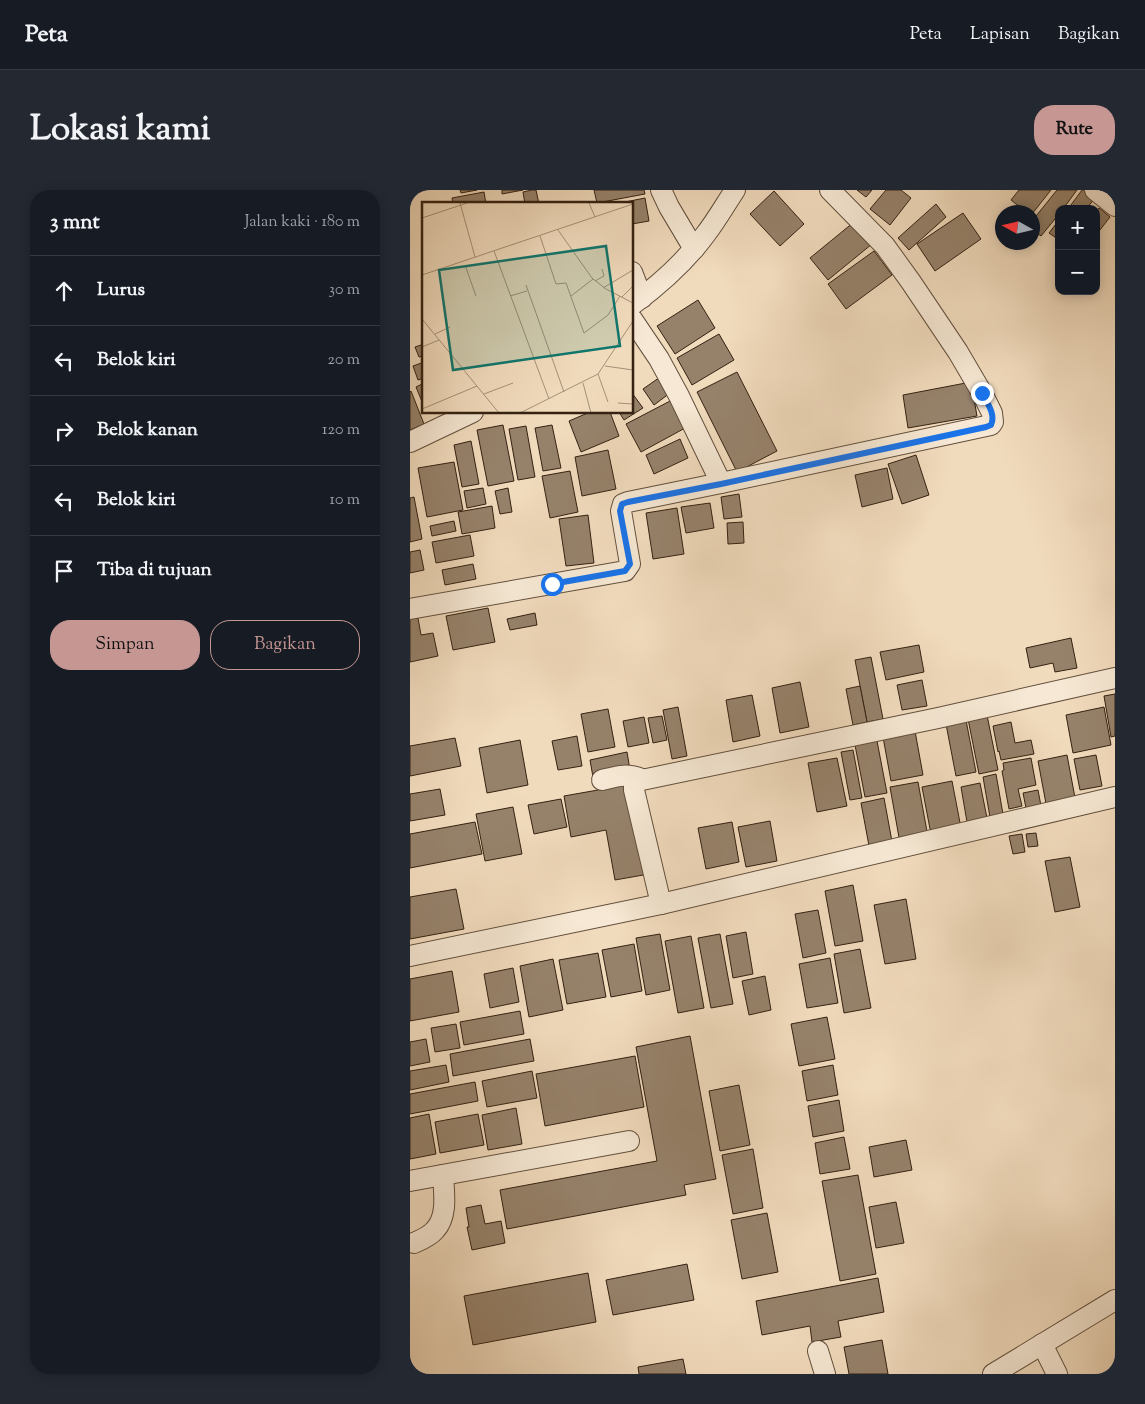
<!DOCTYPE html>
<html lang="id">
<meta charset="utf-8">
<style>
:root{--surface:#171b24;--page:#242831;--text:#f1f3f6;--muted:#9ea1a6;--line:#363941;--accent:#c59692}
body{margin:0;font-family:"Sorts Mill Goudy",serif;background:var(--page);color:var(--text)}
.controls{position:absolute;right:15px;top:15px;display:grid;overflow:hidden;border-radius:10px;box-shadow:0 2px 12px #0003}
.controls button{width:45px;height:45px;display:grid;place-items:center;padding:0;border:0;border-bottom:1px solid var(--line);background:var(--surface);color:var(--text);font:25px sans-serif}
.compass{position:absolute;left:585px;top:15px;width:45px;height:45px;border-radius:50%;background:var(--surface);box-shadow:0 2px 12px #0003;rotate:278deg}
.stop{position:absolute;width:15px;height:15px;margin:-11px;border:4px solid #1a73e8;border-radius:50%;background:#fff}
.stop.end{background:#1a73e8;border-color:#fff;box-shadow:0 1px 5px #0008}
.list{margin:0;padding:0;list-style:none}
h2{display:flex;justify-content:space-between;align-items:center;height:65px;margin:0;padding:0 20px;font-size:21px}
h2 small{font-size:16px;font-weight:400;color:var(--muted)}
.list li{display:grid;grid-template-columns:32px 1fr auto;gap:15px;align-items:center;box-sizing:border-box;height:70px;padding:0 20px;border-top:1px solid var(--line)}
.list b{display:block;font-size:19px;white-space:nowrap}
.list em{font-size:16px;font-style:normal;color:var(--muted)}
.actions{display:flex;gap:10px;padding:15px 20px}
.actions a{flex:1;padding:11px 0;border:1px solid var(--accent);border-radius:20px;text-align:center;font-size:18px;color:var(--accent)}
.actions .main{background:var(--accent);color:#111}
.icon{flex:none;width:28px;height:28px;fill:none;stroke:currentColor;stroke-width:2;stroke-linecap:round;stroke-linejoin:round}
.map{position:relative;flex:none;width:705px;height:1184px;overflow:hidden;border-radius:20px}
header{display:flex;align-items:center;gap:30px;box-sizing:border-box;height:70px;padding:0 25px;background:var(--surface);border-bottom:1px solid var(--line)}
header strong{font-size:24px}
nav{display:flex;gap:28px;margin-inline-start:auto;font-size:18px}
.intro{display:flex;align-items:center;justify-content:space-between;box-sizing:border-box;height:120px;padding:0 30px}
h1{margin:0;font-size:35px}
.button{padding:12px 22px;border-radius:20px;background:var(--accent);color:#111;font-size:18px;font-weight:700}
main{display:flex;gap:30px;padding:0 30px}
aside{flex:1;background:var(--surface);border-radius:20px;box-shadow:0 2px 12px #0003}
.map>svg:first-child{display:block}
</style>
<header>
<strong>Peta</strong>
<nav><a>Peta</a><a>Lapisan</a><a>Bagikan</a></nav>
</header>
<div class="intro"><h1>Lokasi kami</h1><a class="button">Rute</a></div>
<main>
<aside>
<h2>3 mnt<small>Jalan kaki · 180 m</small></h2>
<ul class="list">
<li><svg class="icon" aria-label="ahead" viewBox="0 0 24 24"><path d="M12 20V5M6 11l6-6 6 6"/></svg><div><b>Lurus</b></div><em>30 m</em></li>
<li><svg class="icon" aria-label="left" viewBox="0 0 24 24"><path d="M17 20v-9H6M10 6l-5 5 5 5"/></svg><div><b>Belok kiri</b></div><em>20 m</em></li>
<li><svg class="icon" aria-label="right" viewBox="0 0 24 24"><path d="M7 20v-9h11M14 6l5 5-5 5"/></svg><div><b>Belok kanan</b></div><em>120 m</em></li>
<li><svg class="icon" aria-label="left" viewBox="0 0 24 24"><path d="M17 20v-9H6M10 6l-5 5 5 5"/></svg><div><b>Belok kiri</b></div><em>10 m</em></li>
<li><svg class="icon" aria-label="arrive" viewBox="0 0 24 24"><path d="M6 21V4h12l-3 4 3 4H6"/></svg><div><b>Tiba di tujuan</b></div></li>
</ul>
<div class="actions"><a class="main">Simpan</a><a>Bagikan</a></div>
</aside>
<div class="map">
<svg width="705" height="1184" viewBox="0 0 705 1184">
<rect width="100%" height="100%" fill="#f1dbbd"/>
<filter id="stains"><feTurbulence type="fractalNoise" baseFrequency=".004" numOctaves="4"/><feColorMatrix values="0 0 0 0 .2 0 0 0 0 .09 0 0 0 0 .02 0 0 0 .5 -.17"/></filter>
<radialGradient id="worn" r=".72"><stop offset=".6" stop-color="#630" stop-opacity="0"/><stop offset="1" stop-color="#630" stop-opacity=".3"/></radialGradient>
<!-- building -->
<g fill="#96826b" stroke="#342112">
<polygon points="50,0 67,0 51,3"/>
<polygon points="92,0 113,0 92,4"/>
<polygon points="122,0 126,0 129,14 115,14 113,2"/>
<polygon points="184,0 234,0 235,4 187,13"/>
<polygon points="447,0 462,0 456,7"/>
<polygon points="476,0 491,0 501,8 480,35 460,19"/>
<polygon points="609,0 641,0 622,24 622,22 616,22 601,10"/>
<polygon points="647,0 667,0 653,19 649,19 649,24 631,46 622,39 622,31"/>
<polygon points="672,0 676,0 685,8 676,19 658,19"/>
<polygon points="364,1 394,34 370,56 340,24"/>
<polygon points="74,2 76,14 43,14 42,8"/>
<polygon points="235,8 239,31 222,34 222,14 205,14"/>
<polygon points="526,14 536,27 499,60 488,48"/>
<polygon points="689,18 700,27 686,45 686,22"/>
<polygon points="553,23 571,49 525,81 507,54"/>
<polygon points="649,30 649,50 639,43"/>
<polygon points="444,32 462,54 418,90 400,68"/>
<polygon points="464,61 482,85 436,119 418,94"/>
<polygon points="288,110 305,138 265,164 247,136"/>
<polygon points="309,144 324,170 282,195 267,168"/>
<polygon points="14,154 14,166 9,167 5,157"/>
<polygon points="14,172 14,188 8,190 3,176"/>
<polygon points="327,182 367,261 327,282 287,202"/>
<polygon points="253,185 264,200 244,215 233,199"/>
<polygon points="561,192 567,226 498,238 493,205"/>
<polygon points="14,193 14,213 13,214 6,197"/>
<polygon points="1,201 14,234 0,240 0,202"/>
<polygon points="222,203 233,218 214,230 209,222 222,222"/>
<polygon points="262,210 277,237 231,262 216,234"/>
<polygon points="180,222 200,222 209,246 171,262 159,231"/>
<polygon points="93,235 104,291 78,296 67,240"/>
<polygon points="142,235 151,278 133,281 125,238"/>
<polygon points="116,236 125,287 108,290 99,239"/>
<polygon points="270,249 278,268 244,284 236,265"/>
<polygon points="61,251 69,294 52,297 44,255"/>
<polygon points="198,260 206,299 172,306 165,267"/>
<polygon points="506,265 519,305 492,314 478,274"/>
<polygon points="44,272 53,320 17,327 8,278"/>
<polygon points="477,278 483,309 452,317 445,285"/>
<polygon points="160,281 168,322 140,328 132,286"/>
<polygon points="73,298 76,314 57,318 54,301"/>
<polygon points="98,298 102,322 90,324 85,301"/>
<polygon points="329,304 332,327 314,329 311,307"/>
<polygon points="4,307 12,349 0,352 0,308"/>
<polygon points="300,313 304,338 276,343 271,317"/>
<polygon points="82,316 85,338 52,344 48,322"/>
<polygon points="267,318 274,364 243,369 236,323"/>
<polygon points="178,325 184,373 156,376 149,329"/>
<polygon points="44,331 46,341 22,346 20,336"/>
<polygon points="333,332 334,353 318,354 317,333"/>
<polygon points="60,345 64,366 26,373 22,352"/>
<polygon points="10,360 14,380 0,383 0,362"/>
<polygon points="63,374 66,389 35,395 32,380"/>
<polygon points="78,418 85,452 43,460 36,426"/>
<polygon points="125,423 127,435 100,440 97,429"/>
<polygon points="8,428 11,445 23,443 28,466 0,472 0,429"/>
<polygon points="661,448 667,478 645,482 643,473 620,478 616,458"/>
<polygon points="509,455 514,482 476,490 470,462"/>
<polygon points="461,467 473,529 457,532 445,470"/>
<polygon points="512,490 517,516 492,520 487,495"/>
<polygon points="390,492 399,537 370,543 362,498"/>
<polygon points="450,496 457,532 443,535 436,499"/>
<polygon points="705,504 705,546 701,547 694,506"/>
<polygon points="342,505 350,546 323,552 316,510"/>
<polygon points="268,517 277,566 262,569 253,520"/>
<polygon points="694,517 701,555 663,563 656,525"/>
<polygon points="198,519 205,557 178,562 171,524"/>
<polygon points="555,525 566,582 546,586 535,529"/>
<polygon points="577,525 588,580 569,584 558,529"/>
<polygon points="252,526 257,550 243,553 238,528"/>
<polygon points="234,527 239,553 218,557 213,531"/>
<polygon points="601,532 605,553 621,550 624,564 591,570 589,561 588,562 583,536"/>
<polygon points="505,541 513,585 481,591 473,547"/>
<polygon points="167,546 172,576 148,580 142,551"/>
<polygon points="45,548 51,576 0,586 0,556"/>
<polygon points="110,550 118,595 77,603 69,558"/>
<polygon points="467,551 477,603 455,607 445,555"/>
<polygon points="443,560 452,608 440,610 431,562"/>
<polygon points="217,562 220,580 183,587 180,570"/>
<polygon points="657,565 666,613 637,619 628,571"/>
<polygon points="686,565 692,596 670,600 664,569"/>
<polygon points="427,568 437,616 407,622 398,573"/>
<polygon points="621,568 626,595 608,599 612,616 599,619 592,581 594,580 593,573"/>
<polygon points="586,584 594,630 581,633 573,587"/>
<polygon points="221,588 239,684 205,690 196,640 161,647 154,606 188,600 187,595"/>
<polygon points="542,591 551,638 521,644 512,597"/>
<polygon points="508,592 518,647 490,653 480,597"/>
<polygon points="570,593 577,628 557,632 551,597"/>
<polygon points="30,599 35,625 0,631 0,604"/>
<polygon points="628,600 631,616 616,618 613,603"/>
<polygon points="474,608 483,657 460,661 451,613"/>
<polygon points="151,609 157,637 124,644 118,615"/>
<polygon points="103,617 112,664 75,671 66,624"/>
<polygon points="360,631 367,671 336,677 328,637"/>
<polygon points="65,632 72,664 0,678 0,644"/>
<polygon points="322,632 329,672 296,679 288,638"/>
<polygon points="626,643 628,656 618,657 616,644"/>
<polygon points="612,644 615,662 603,664 599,646"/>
<polygon points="660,667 670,717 645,722 635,671"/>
<polygon points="443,695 453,751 425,756 415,701"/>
<polygon points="46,699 54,739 0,749 0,707"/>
<polygon points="496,709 506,769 475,774 464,715"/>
<polygon points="408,720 416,763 393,768 385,724"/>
<polygon points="336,742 343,784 323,788 316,746"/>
<polygon points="250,744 260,800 236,805 226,748"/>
<polygon points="310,744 323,814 301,818 288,748"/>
<polygon points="281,746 294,818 268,823 255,751"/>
<polygon points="224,754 232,801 201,807 192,760"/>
<polygon points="450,759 461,818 434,823 424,764"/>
<polygon points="188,763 196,807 157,814 149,770"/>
<polygon points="420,768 428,813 397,818 389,774"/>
<polygon points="143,769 153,820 119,827 110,776"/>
<polygon points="103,778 109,812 80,818 74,784"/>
<polygon points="42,781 49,822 0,831 0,789"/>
<polygon points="355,786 361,820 339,825 332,791"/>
<polygon points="110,821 114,844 54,855 50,832"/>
<polygon points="417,827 425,869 389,876 381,834"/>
<polygon points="46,834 50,858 25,862 21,838"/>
<polygon points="280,846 306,989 274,995 276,1005 97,1039 90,1000 247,971 226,857"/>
<polygon points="16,849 20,872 0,876 0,852"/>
<polygon points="120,849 124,871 43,886 40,864"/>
<polygon points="225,866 234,917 135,936 126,884"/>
<polygon points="36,875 39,892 0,900 0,881"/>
<polygon points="423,875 428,905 397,911 392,881"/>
<polygon points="122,881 127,908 77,917 72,891"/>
<polygon points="65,892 68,911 0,924 0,904"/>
<polygon points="329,895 340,955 310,961 299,901"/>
<polygon points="429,910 434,941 403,947 398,916"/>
<polygon points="106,918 112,954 78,960 72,925"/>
<polygon points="19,924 26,964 0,969 0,928"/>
<polygon points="68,924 74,955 30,963 25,932"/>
<polygon points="434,947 440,979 410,984 405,953"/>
<polygon points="496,950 502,980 464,987 459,957"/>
<polygon points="343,959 353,1018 323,1024 312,965"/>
<polygon points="448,985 466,1084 430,1091 412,991"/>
<polygon points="486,1012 494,1053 466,1058 459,1017"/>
<polygon points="71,1015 75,1034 91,1031 95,1053 62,1060 57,1037 59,1037 56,1018"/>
<polygon points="357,1023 368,1082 332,1089 321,1030"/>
<polygon points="277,1074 284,1110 203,1125 196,1090"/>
<polygon points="178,1083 186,1132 63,1155 54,1106"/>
<polygon points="468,1088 474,1122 428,1131 431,1147 402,1152 400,1136 352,1145 346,1111"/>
<polygon points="472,1150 478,1184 439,1184 434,1157"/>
<polygon points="273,1169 276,1184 229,1184 228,1177"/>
</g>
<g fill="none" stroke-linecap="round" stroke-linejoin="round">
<!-- minor casing -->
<g stroke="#63503d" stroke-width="22">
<g id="minor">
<polyline points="251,0 259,17 284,59"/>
<polyline points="685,0 705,16"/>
<polyline points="222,82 232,108"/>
<path d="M222,115C249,95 275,72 295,45C306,31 315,15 325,0"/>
<polyline points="222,129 249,169 269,206 311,293"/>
<polyline points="0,252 63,222"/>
<polyline points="0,419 215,381 220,374 211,321 213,314 218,312 311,293 581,235 583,232 582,223 572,203 548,162 501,92 475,56 420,0"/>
<path d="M192,590C208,586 216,583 232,589"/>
<polyline points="251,714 224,600 224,593 227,591 528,528 705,488"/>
<polyline points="0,766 251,714 705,607"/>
<polyline points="0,991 219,951"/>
<path d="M4,1053C11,1050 20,1046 25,1040C38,1026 34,1003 33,985"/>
<polyline points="632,1154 647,1184"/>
<polyline points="408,1161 415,1184"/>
<polyline points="583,1184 705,1110"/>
</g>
</g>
<!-- minor -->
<use href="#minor" stroke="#f6e8d4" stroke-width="20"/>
</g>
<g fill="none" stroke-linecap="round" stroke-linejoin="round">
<!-- route -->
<path stroke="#1a73e8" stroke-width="6" d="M142,394L215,381L220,374L210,321L212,314L218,312L311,294L576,237L581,235C586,224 577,213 572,203"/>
</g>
<!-- overview -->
<g transform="translate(12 12)">
<rect width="211" height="211" fill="#f1dbbd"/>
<path fill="none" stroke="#a59179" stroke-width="1" d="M38,1L53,55M167,1L173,15M0,16L45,1M136,28L170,76L184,87L211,101M118,34L134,82L144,81L162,131L186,113L198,94M72,49L127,197M43,63L54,94M0,73L211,2M173,79L182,74L180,67M104,83L142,190M181,86L211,68M88,94L105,89M149,94L171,77M200,95L211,84M0,117L77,211M13,132L28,125M0,145L17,138M183,164L211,168M176,172L186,200M161,181L169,211M62,192L91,181M196,201L211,202M0,207L55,184M98,211L176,172L211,119"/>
<path fill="#0f766e" fill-opacity="0.15" stroke="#0f766e" stroke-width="2.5" d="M184,44L198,144L31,168L17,68Z"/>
<rect width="211" height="211" fill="none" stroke="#342112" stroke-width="2.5"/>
</g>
<rect width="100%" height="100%" filter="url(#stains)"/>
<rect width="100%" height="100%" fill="url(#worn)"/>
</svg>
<div class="controls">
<button>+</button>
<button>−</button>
</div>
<svg class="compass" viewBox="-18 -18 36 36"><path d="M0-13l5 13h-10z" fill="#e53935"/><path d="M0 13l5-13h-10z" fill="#9ea1a6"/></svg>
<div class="stop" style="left:142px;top:394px"></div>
<div class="stop end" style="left:572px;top:203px"></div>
</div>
</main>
